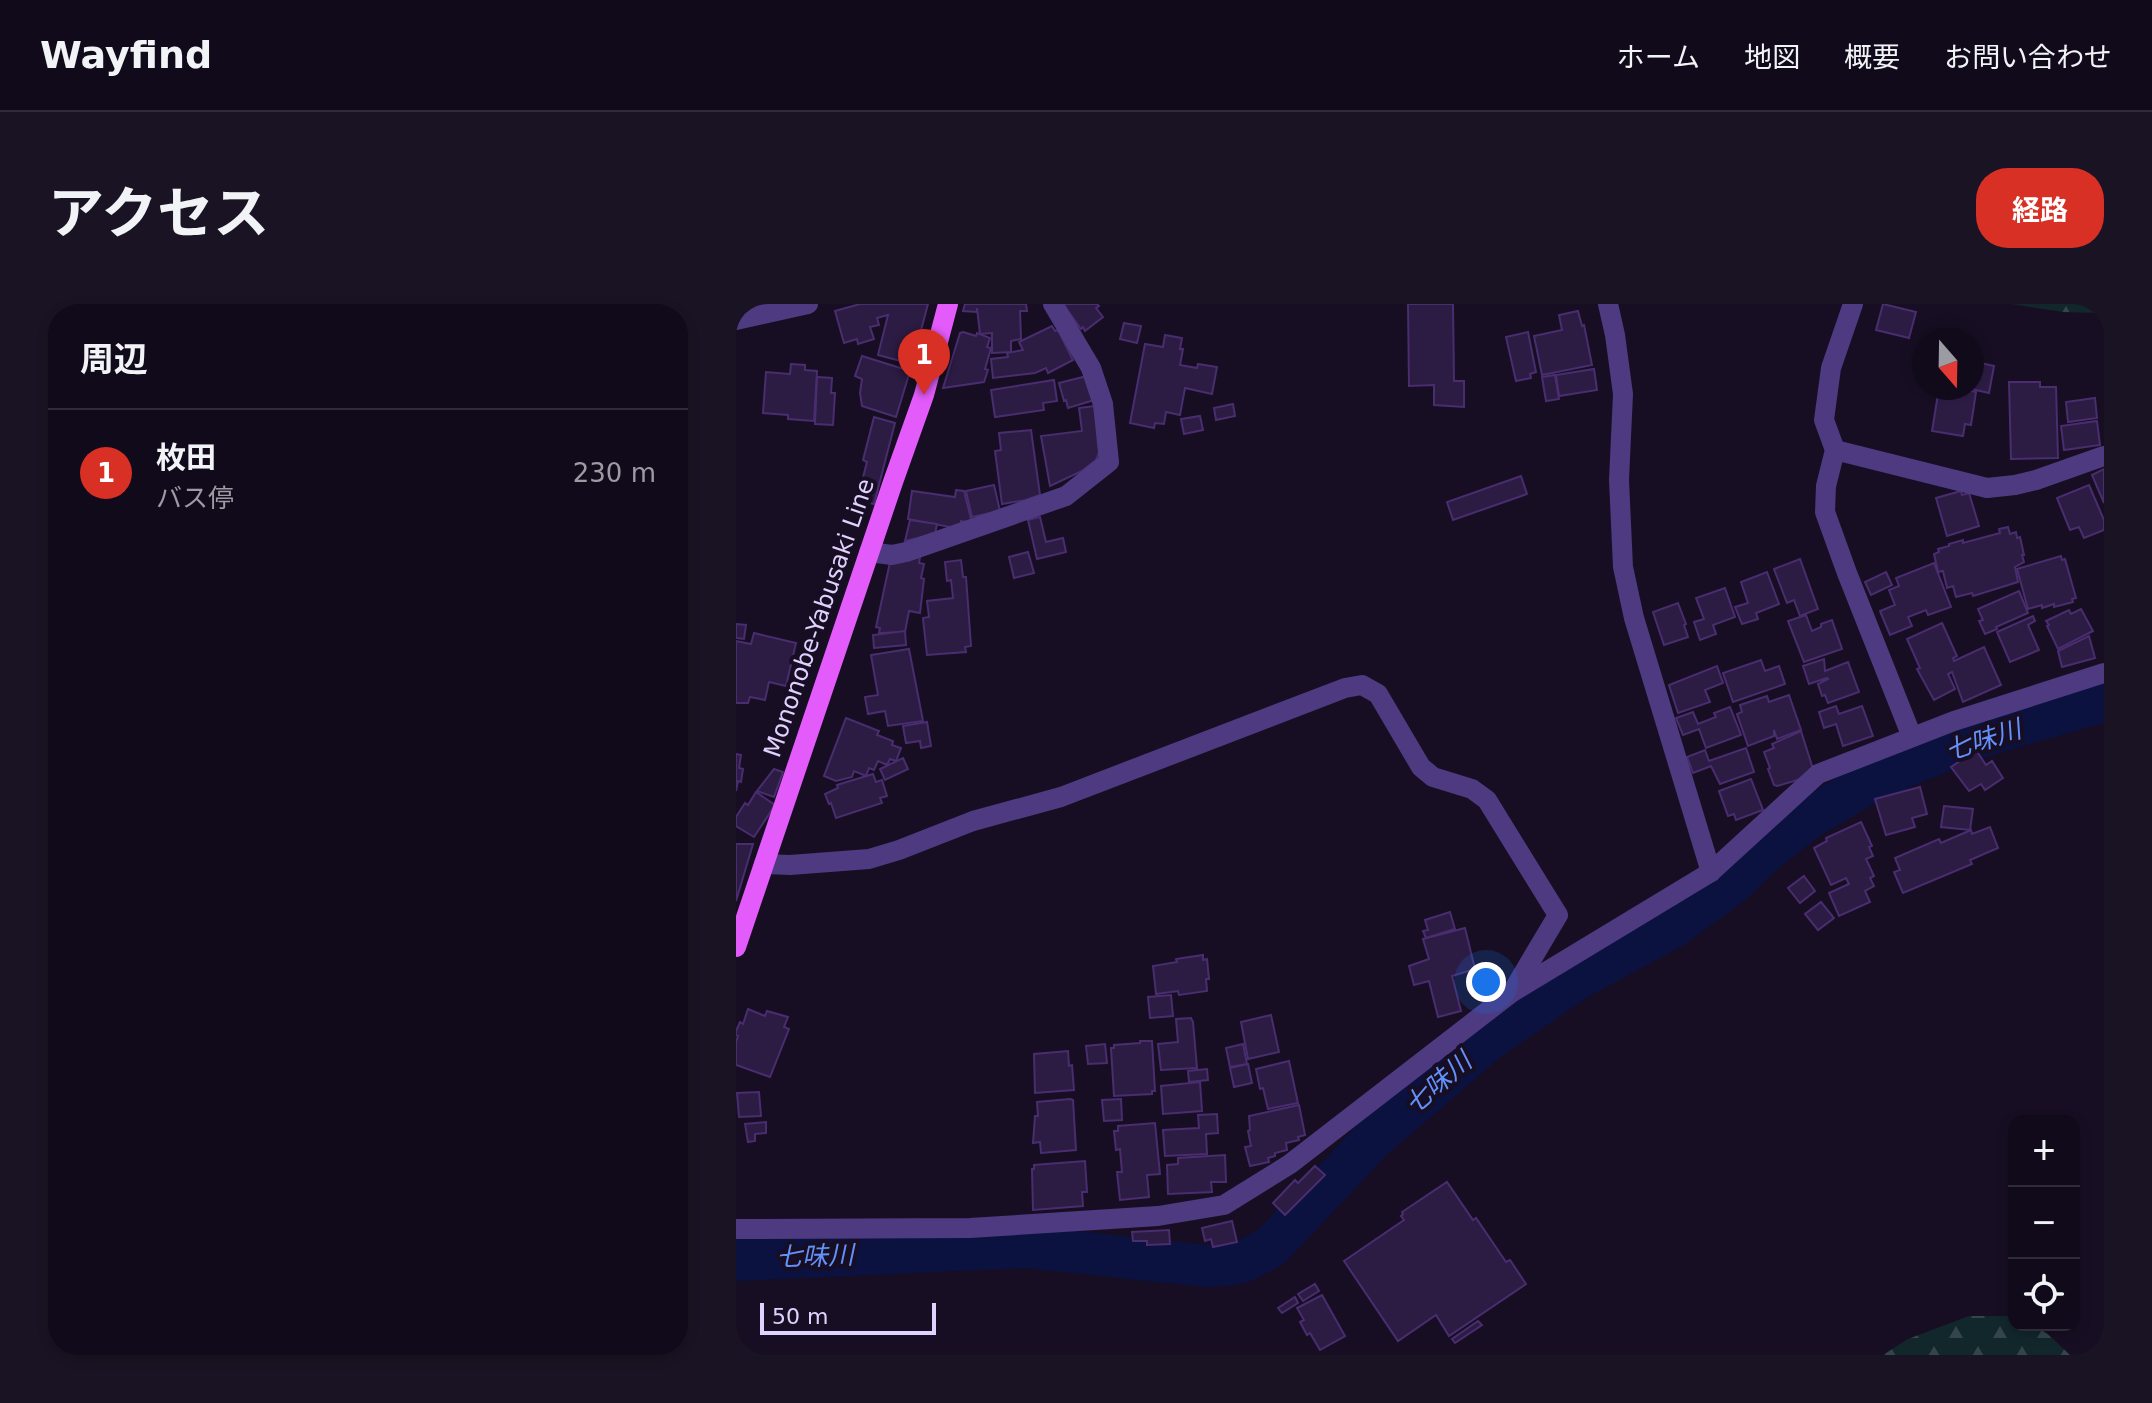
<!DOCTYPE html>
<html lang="ja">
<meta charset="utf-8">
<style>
:root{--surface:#110a1a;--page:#1a1323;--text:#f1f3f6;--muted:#9c9aa2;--line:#302b39;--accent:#d93025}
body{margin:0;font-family:"DejaVu Sans","Noto Sans JP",sans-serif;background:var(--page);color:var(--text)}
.controls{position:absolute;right:24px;bottom:24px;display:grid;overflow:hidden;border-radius:16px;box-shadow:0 4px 12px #0003}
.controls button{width:72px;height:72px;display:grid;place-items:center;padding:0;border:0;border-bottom:2px solid var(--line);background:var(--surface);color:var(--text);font:40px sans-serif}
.compass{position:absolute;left:1176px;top:24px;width:72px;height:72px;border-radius:50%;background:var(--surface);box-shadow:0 4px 12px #0003;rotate:160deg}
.scale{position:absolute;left:24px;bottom:20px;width:176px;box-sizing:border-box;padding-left:8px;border:4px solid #e1d1fe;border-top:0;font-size:22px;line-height:28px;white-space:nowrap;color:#e1d1fe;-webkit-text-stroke:6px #170e23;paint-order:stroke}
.you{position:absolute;left:750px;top:678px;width:28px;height:28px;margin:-20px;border:6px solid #fff;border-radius:50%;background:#1a73e8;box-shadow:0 0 0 12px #1a73e833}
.badge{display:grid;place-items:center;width:52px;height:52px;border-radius:50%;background:var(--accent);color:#fff;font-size:26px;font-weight:700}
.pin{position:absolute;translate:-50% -66px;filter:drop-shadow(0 2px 4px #0008)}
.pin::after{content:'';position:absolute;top:42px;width:28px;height:24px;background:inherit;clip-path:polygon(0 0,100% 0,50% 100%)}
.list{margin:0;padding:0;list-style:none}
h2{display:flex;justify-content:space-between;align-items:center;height:104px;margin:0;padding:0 32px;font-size:34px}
h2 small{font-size:26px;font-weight:400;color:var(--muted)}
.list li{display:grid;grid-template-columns:52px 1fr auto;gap:24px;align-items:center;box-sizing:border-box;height:128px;padding:0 32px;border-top:2px solid var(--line)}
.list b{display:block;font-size:30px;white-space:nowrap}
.list p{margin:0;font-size:26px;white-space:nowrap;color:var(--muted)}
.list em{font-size:26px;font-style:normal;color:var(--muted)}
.icon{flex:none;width:44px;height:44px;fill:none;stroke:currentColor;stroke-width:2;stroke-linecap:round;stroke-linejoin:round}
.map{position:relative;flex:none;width:1368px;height:1051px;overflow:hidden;border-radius:32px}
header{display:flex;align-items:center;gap:48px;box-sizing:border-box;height:112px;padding:0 40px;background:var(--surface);border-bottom:2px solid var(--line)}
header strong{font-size:38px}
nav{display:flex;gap:44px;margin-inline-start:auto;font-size:28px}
.intro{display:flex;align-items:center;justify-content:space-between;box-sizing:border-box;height:192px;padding:0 48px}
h1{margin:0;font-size:56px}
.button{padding:20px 36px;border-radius:32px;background:var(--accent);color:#fff;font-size:28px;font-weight:700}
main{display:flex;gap:48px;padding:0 48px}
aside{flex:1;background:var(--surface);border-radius:32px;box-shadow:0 4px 12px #0003}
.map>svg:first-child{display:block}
</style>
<header>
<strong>Wayfind</strong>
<nav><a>ホーム</a><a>地図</a><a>概要</a><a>お問い合わせ</a></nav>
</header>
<div class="intro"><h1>アクセス</h1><a class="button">経路</a></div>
<main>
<aside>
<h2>周辺<small></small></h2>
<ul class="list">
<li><span class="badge">1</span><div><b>枚田</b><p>バス停</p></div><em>230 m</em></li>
</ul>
</aside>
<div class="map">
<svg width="1368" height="1051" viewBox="0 0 1368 1051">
<defs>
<pattern id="forest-firs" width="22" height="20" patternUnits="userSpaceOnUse" patternTransform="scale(2)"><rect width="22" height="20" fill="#12272c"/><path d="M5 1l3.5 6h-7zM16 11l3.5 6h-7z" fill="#34454c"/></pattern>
</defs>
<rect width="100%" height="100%" fill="#170e23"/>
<!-- forest -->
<g fill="url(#forest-firs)">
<polygon points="1276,0 1368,0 1368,9 1327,8"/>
<path d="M1233,1012H1277L1278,1021C1309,1021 1312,1031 1334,1051H1147L1172,1035Z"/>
</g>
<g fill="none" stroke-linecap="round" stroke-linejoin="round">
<!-- river -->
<polyline stroke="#0b123f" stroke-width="42" points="0,956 290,943 471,962 489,961 506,958 535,943 637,835 752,736 843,674 937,623 997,579 1028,549 1070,516 1127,482 1176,459 1253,430 1368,397"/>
</g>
<!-- building -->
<g fill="#2c1b43" stroke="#492d6f" stroke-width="2">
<polygon points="124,0 192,0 176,60 142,51 152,11 141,14 143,21 134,23 138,35 122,40 121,35 108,39 99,7"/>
<polygon points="229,0 290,0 291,7 284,7 285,35 275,37 275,48 256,49 256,29 244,30 241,4 241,8 227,7"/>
<polygon points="327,0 361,0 363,2 360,4 367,13 349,27 347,23 345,25"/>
<polygon points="672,0 717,0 718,77 728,77 728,103 698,101 698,81 673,82"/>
<polygon points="1147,0 1180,8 1173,34 1140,26"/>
<polygon points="842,7 846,22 848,21 856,61 806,71 798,32 826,26 823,11"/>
<polygon points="388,19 405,22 401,39 384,35"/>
<polygon points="316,22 319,27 322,26 337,56 312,69 310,64 299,69 257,74 255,55 272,53 271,49 287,46 283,38"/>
<polygon points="227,28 240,32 241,29 254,34 251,43 255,44 249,65 252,66 248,78 207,84 224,29"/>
<polygon points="792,28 800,68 794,70 795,74 780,77 770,33"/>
<polygon points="429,31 446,34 444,45 447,45 444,61 461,64 462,60 481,63 476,90 449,84 444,111 430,108 428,120 419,119 418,124 394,119 409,40 427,43"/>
<polygon points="126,52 174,67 160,113 126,102 124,89 126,75 119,72"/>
<polygon points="1236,57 1258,62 1253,89 1231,84 1236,84"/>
<polygon points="55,60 69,61 69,66 81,67 78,117 52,115 52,111 27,109 30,68 54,70"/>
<polygon points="858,65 861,86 823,92 820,71"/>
<polygon points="819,71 823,95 810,97 806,73"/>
<polygon points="351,72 358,96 332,104 330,96 328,97 323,79"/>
<polygon points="81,73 96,74 95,89 99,89 97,121 79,120"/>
<polygon points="318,76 321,97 307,99 308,106 259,113 255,86"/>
<polygon points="1273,78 1304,78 1304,83 1320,83 1322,154 1275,155"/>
<polygon points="1203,84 1223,84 1240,88 1235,121 1229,120 1227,132 1196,127"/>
<polygon points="1359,94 1361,114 1332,118 1330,98"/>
<polygon points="497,100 499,112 480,116 478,104"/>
<polygon points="358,102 365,144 360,156 346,167 314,182 305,132 346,127 343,104"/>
<polygon points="464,112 467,126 448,130 445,115"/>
<polygon points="138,113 159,119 138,200 121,196 131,158 127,156"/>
<polygon points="1361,117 1364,141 1328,146 1325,122"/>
<polygon points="295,126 304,191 290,196 266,200 259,147 265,146 263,129"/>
<polygon points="1368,165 1368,199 1356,171"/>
<polygon points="785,172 791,190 717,216 711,198"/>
<polygon points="258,181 264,207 236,213 230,187"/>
<polygon points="1353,181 1368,216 1368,226 1348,234 1343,223 1334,226 1321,194"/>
<polygon points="220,186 228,187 236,219 225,217 225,221 219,224 172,215 176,187 219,193"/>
<polygon points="1225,187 1226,191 1233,189 1243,222 1211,232 1200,194"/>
<polygon points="304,213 310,238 327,234 330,248 301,255 292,216"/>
<polygon points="174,216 201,220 199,230 169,237"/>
<polygon points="1272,223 1274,230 1280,228 1281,234 1284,233 1288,251 1286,251 1288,258 1279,263 1282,278 1237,292 1236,289 1220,293 1217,282 1211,284 1207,267 1202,268 1198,250 1203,248 1202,245 1213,242 1213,240 1227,236 1227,239 1264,229 1263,225"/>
<polygon points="292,248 298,269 278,274 273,253"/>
<polygon points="1325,252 1326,256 1329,255 1340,294 1336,295 1337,298 1318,303 1318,300 1306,304 1306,301 1292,305 1281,265"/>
<polygon points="184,253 183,259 188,260 185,274 188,275 184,309 173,307 169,328 143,329 144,324 140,323 154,258"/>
<polygon points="1064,255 1082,305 1064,312 1058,296 1051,299 1038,265"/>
<polygon points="225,256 227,273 230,273 235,342 229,343 230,348 191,351 187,314 193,313 191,297 217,294 215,276 211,277 209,258"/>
<polygon points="1198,259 1215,303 1192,311 1190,306 1172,313 1176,322 1154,331 1144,307 1159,301 1153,286 1163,282 1160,274"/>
<polygon points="1031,268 1043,300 1020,309 1022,315 1006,320 999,303 1012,299 1005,278"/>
<polygon points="1150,268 1156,281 1135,291 1129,278"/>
<polygon points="989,284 999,313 977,321 980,330 964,336 958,318 968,315 960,294"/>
<polygon points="1283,287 1292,309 1260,323 1261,325 1249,330 1243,317 1247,316 1242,305"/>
<polygon points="942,299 950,320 948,321 952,333 928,341 917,308"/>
<polygon points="1345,305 1357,327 1322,345 1311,322 1313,321 1310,317 1333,306 1335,310"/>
<polygon points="1070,311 1076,327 1085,323 1085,320 1096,316 1106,345 1068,358 1052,317"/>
<polygon points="1297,312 1299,317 1292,321 1303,346 1274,358 1261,328"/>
<polygon points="1206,319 1221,352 1217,354 1218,357 1248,343 1265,381 1227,398 1216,368 1212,370 1219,385 1198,396 1181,365 1184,364 1171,335"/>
<polygon points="0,320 10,321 8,335 0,334"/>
<polygon points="169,327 170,341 138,344 137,331"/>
<polygon points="18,329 60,339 50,382 33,378 29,396 14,393 12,399 0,399 0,337 15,340"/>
<polygon points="1353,332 1359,354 1326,363 1322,347"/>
<polygon points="173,345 187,417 152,422 149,407 132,410 129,393 142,391 135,351"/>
<polygon points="1088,355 1089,367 1112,358 1123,388 1092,399 1089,391 1086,392 1082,380 1092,375 1091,374 1073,380 1067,362"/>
<polygon points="1025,356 1029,367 1043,362 1049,380 997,398 987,369"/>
<polygon points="981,362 987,379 969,386 974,398 942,409 933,381"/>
<polygon points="1053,391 1065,426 1041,435 1038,426 1038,432 1012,442 1001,410 1006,408 1004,401 1031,392 1033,398"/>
<polygon points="1100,402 1103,410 1126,402 1137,432 1107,442 1100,420 1088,424 1083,408"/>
<polygon points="994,403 1005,431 970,444 963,425 947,431 940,414 957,408 962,420 980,413 978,409"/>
<polygon points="110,414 143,427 141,431 157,437 156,441 165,444 160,457 154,455 151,461 142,457 138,466 133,464 130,472 118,467 116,473 100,477 88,472"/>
<polygon points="191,418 195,442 185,444 184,437 170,439 167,422"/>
<polygon points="1065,427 1077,465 1072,473 1041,482 1038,481 1032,465 1034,464 1028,448 1038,444 1036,440"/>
<polygon points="1010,444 1018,468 984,480 975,462 957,469 951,453 969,446 973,457"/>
<polygon points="1240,446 1250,461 1256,457 1267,474 1249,486 1245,480 1233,487 1215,463"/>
<polygon points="0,450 5,451 3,464 7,465 5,478 2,477 0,487"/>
<polygon points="167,454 172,465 149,476 144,465"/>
<polygon points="38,465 47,468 38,493 21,487"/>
<polygon points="137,470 140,478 146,476 151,492 144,494 146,499 100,514 95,499 93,500 89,490 102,484 101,481"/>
<polygon points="1015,475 1027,506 1000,516 998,510 992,512 983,487"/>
<polygon points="1184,483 1191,510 1176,514 1179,523 1150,531 1139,495"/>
<polygon points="20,488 39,501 18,533 0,522 0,513 9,499 12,501"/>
<polygon points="1208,502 1237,505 1234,526 1205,523"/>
<polygon points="1125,518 1136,542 1133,543 1137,552 1130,555 1138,572 1134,574 1138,582 1129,587 1134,598 1103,612 1093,589 1113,580 1110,574 1095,581 1078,544 1091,537 1090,534"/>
<polygon points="1254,523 1262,544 1234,556 1236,560 1167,589 1158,568 1164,566 1159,554 1203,535 1205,539 1235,526 1236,530"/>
<polygon points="0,540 17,540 0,597"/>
<polygon points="1068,572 1079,587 1064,599 1052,584"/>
<polygon points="1085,598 1098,614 1082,626 1069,610"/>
<polygon points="714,608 719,625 690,634 687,627 692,626 689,616"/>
<polygon points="729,624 739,665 716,672 725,707 702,713 693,677 678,681 673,662 693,655 687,635"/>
<polygon points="467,651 467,656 471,655 473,675 470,675 471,687 443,691 442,687 420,690 417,662 441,658 440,655"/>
<polygon points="435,691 437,712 414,714 412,693"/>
<polygon points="12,705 29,712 31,707 52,713 48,723 53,725 34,773 0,761 0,738 2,732 0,731 0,727 4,718 7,720"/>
<polygon points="535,711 543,748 512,755 505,718"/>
<polygon points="455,714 457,718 461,764 425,766 422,740 442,738 440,715"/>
<polygon points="404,737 416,737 419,787 416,787 416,790 378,792 375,744 378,744 378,741 404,739"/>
<polygon points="369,740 371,759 352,760 350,742"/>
<polygon points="507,740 511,760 494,763 490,744"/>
<polygon points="332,747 333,762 336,761 338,786 299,789 298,750"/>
<polygon points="553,757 562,799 532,805 527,784 524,785 520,765"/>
<polygon points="512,760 516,779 498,783 494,764"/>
<polygon points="471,765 472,776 453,778 452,767"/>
<polygon points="464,778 466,807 427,810 425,782"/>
<polygon points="23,788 25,812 3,813 1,789"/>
<polygon points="334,795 337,796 340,846 305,849 304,838 297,839 299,812 302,812 301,798"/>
<polygon points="385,795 386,816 368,817 366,796"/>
<polygon points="563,801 569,831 562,833 563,836 550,839 551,846 539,849 539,852 532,854 533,858 514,862 509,843 515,842 512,827 514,826 513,812"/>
<polygon points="481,810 482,829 470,830 471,850 429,852 427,826 463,824 462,811"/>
<polygon points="30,818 30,829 19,830 19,837 12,838 9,820"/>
<polygon points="419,819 424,870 411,871 413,893 384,896 381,868 386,868 384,845 380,846 378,827 382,827 382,822"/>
<polygon points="489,851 490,878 475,878 476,888 432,890 431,861 442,860 442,854"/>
<polygon points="349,857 351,888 346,888 347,902 297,906 296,865 298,865 298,861"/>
<polygon points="579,862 589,871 549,911 537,899 559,876 562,879"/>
<polygon points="711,878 737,916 740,914 770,958 774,956 790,980 713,1032 700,1011 662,1037 608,957 668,916 665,912 667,910 666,908"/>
<polygon points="496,917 501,938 477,943 475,935 469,937 466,924"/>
<polygon points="433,926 434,940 411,941 411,937 397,937 396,928"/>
<polygon points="579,980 583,987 567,997 562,990"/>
<polygon points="586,991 609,1032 584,1046 574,1029 571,1031 564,1018 568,1016 561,1004"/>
<polygon points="559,993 562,999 546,1009 542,1004"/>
<polygon points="742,1017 746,1021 719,1039 716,1035"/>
</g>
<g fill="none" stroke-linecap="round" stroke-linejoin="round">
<!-- minor -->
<g stroke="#4d3a81" stroke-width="20">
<polyline points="872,0 879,31 887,90 883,176 887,263 898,314 975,568"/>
<polyline points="1117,0 1095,64 1088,116 1099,146 1090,182 1089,208 1111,269 1176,433"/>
<polyline points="0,16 72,0"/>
<polyline points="1099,146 1251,184 1279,181 1300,176 1368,152"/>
<polyline points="133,248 156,251 170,248 330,192 373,158 367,100 355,64 317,0"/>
<polyline points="28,560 54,561 133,555 163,546 237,517 325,493 609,384 626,381 642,390 685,463 697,473 736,485 751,496 822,611 778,685"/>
<polyline points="0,925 234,924 422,912 488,901 554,860 775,689 975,568 1082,470 1218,417 1368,369"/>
</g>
<!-- major -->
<polyline stroke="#e45bfb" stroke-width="20" points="0,643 157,178 188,91 212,0"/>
</g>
<g text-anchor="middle" stroke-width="8" stroke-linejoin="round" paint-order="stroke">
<!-- street labels -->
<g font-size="24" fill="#e1d1fe" stroke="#170e23">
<text transform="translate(83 314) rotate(-71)" y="8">Mononobe-Yabusaki Line</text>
</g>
<!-- water labels -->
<g font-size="26" font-style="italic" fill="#6291fb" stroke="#170e23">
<text transform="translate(1247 436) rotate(-18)" y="9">七味川</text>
<text transform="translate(702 779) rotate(-41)" y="9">七味川</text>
<text transform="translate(79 952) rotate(-2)" y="9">七味川</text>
</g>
</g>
</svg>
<div class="controls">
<button>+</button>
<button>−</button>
<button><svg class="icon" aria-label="locate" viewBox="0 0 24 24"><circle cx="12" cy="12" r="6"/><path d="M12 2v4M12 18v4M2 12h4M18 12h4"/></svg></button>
</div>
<svg class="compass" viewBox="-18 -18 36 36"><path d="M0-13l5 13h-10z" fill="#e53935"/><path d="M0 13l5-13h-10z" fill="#9c9aa2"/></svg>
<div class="scale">50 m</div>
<div class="you"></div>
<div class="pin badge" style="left:188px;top:91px">1</div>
</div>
</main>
